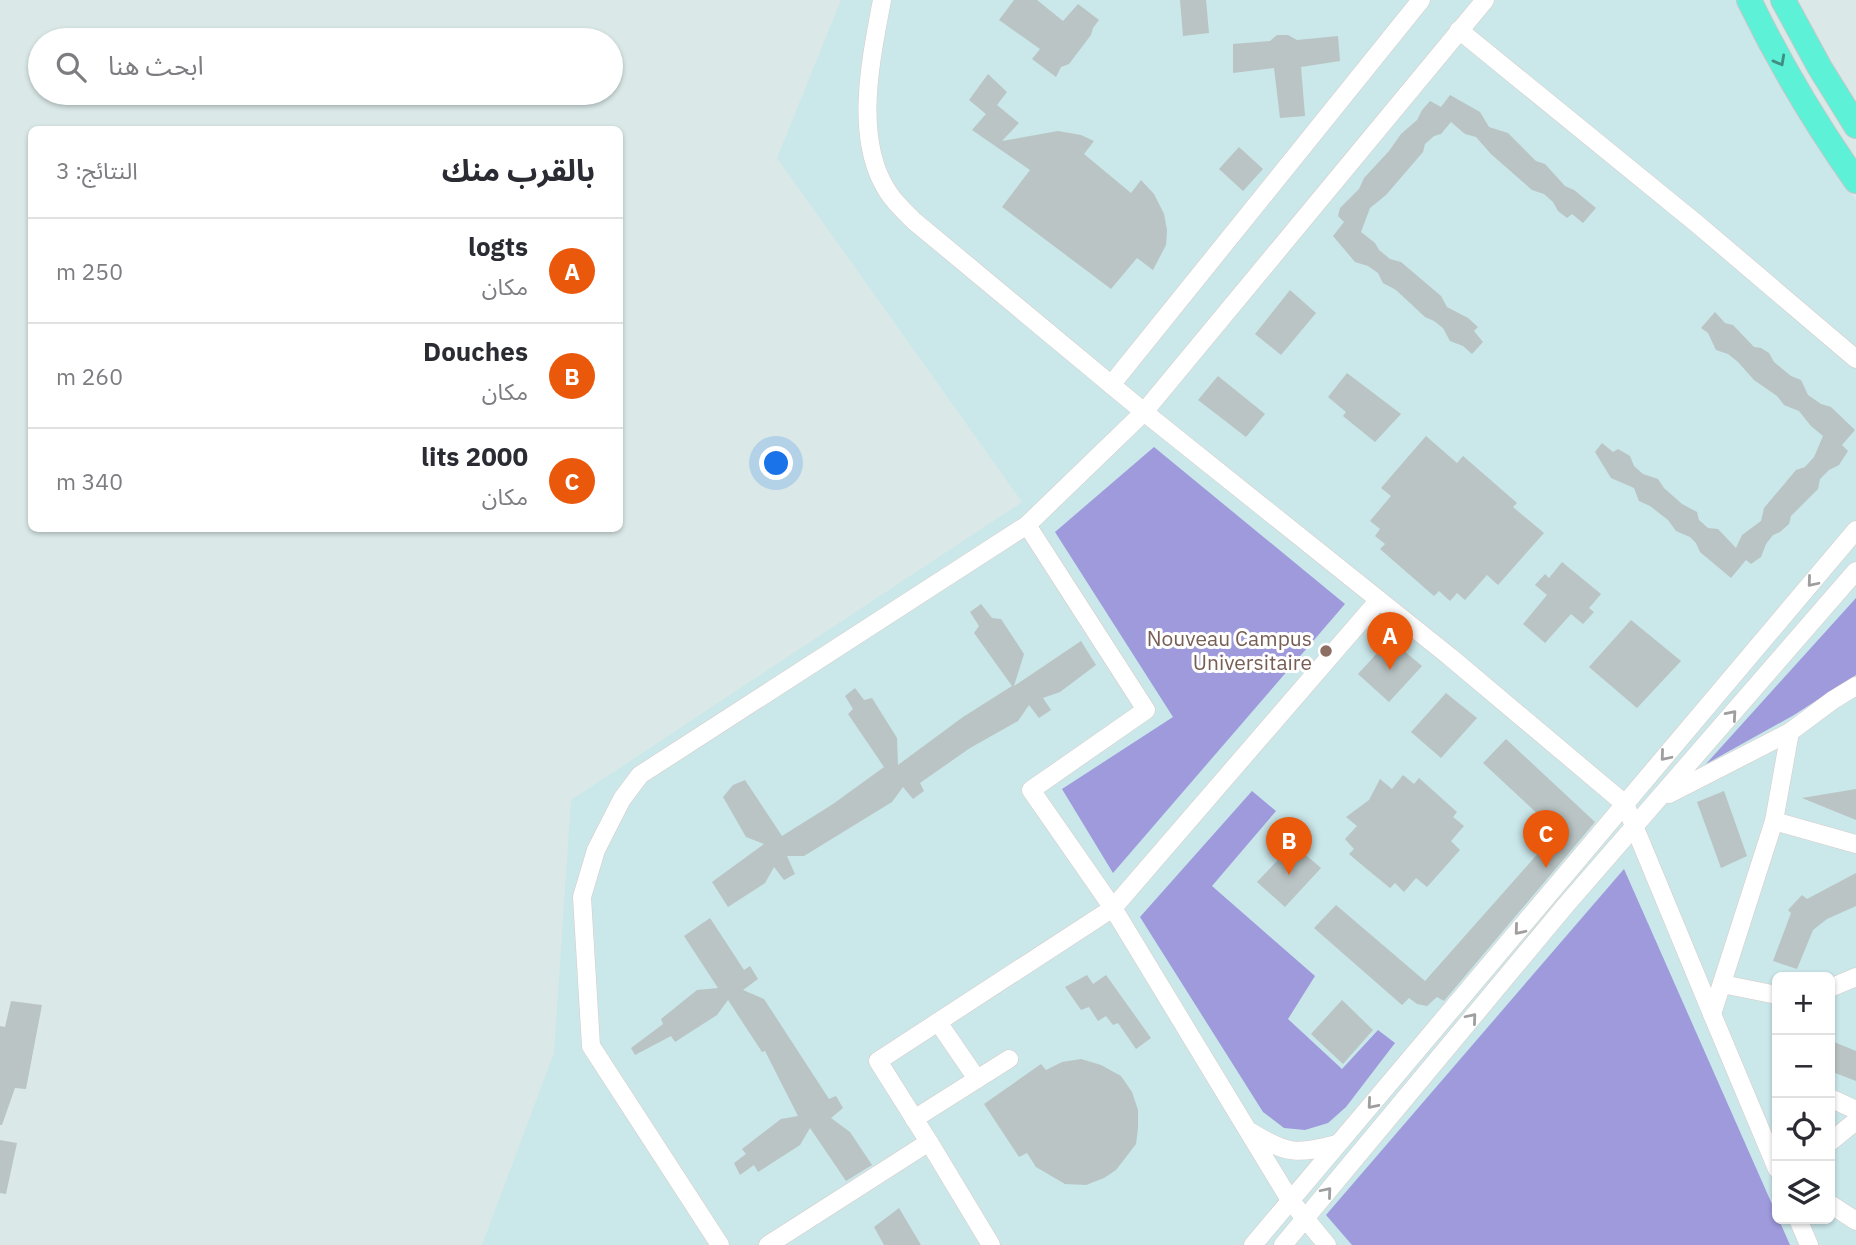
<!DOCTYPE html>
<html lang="ar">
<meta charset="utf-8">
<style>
:root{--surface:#fff;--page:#f2f2f3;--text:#2b2b33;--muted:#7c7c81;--line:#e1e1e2;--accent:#ea580c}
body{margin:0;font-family:"IBM Plex Sans","Noto Sans Arabic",sans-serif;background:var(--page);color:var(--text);direction:rtl}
.controls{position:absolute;right:21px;bottom:21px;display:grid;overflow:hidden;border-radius:10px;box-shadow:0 2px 5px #0004}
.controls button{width:63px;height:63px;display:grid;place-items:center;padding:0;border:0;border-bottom:2px solid var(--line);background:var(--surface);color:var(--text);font:35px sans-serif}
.you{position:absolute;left:777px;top:464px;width:24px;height:24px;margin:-18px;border:5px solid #fff;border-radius:50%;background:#1a73e8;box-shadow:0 0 0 10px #1a73e833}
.badge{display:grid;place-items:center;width:46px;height:46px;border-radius:50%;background:var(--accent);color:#fff;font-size:23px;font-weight:700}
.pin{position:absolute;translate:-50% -58px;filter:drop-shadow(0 2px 4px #0008)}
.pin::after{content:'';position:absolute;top:37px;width:24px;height:21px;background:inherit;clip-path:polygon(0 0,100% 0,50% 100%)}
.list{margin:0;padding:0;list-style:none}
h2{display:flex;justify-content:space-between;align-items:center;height:91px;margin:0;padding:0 28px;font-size:30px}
h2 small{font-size:23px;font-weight:400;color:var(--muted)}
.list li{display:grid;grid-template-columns:46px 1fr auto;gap:21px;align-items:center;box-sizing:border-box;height:105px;padding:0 28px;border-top:2px solid var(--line)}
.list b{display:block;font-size:26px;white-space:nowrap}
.list p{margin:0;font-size:23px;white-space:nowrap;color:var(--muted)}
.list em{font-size:23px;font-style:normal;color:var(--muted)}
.icon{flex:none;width:38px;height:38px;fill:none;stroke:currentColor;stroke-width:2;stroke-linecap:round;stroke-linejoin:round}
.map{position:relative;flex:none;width:1856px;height:1245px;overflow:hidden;direction:ltr}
.search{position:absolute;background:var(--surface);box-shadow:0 2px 5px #0004;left:28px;top:28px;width:595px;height:77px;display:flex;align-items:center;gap:18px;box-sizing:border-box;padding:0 24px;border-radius:38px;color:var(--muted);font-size:26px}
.panel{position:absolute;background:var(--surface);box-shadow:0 2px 5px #0004;left:28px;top:126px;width:595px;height:406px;border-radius:10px;direction:rtl}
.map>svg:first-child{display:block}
</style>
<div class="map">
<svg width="1856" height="1245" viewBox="0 0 1856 1245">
<rect width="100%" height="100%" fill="#dae9e8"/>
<!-- education -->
<path fill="#cae7ea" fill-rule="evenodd" d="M841,0H1736L1790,103L1837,176L1856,200V1245H482L554,1053L571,800L1022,502L777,158ZM1777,977H1830V1219H1777Z"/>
<!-- green -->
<g fill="#9e9adc">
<polygon points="1154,447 1345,604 1113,873 1062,789 1173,717 1055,532"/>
<polygon points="1856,598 1856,675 1794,715 1706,764"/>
<polygon points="1252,791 1276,811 1212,886 1315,976 1288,1019 1342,1069 1378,1030 1395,1043 1346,1107 1328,1123 1305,1130 1284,1128 1263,1112 1140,917"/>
<polygon points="1624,869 1790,1245 1352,1245 1326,1215"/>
</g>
<!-- building -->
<g fill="#bac4c4">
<polygon points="1014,0 1037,0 1063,21 1078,4 1099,20 1093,28 1091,35 1069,64 1061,67 1056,77 1032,59 1040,49 999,20"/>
<polygon points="1180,0 1206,0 1209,33 1183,36"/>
<polygon points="1277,35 1288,35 1297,40 1338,36 1340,61 1301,67 1305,116 1280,118 1274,68 1233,73 1233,44 1270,41"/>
<polygon points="988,74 1007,92 997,105 1019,123 1002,141 1058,131 1081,135 1094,141 1084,154 1131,193 1141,180 1154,194 1164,214 1167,230 1166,245 1153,270 1137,258 1111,289 1002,207 1030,170 972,130 986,114 969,100"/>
<polygon points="1450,95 1480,112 1489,127 1508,133 1536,161 1545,164 1565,186 1574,190 1596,208 1583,223 1572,214 1567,218 1558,211 1553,202 1544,194 1532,190 1491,154 1476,137 1465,134 1451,122 1441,134 1434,136 1425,144 1423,152 1386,195 1370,208 1361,232 1375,243 1379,250 1390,259 1401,262 1441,296 1447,307 1468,318 1478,327 1474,331 1483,342 1472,354 1463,346 1450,341 1443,328 1434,321 1425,317 1396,290 1383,283 1378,273 1368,266 1355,262 1333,236 1344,222 1338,216 1340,208 1359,189 1364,178 1389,151 1401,134 1417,120 1422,110 1430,101 1441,107"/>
<polygon points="1239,147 1263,169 1243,191 1219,169"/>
<polygon points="1290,290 1316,313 1281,355 1255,334"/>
<polygon points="1715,312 1725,323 1733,325 1754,347 1761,348 1769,353 1774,362 1791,376 1801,380 1808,395 1821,404 1831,407 1855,430 1842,445 1848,451 1839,465 1829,470 1820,479 1818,489 1791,516 1789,524 1780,532 1773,535 1766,544 1761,557 1751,564 1746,560 1731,578 1700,552 1696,543 1690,537 1676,531 1668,520 1650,506 1639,501 1634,488 1611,478 1595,452 1602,443 1613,452 1618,449 1630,456 1634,466 1643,474 1658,479 1664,488 1682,504 1697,512 1699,520 1708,528 1718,529 1736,548 1742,535 1761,521 1764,508 1796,470 1805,467 1814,457 1823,436 1811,426 1799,411 1784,405 1777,396 1754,380 1738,362 1728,354 1716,350 1708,333 1701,328"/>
<polygon points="1347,373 1401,414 1375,442 1343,416 1346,412 1328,397"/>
<polygon points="1218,376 1265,414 1246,437 1198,400"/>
<polygon points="1426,436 1457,463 1463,456 1517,503 1513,507 1544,533 1498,585 1487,575 1465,600 1457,593 1450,601 1439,591 1434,596 1380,549 1385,544 1375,536 1380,529 1370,521 1391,496 1381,488"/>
<polygon points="1562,562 1601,594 1589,608 1594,612 1583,624 1571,614 1545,643 1523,624 1547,595 1535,585 1545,574 1549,578"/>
<polygon points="981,604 992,618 1001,619 1024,654 1014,686 1081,641 1096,665 1060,692 1043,698 1051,710 1039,718 1029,705 1018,721 970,748 920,783 924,791 913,799 903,787 892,802 804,856 787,856 795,874 784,880 774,867 765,883 728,907 712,882 764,844 746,837 723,797 733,785 745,780 782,836 833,804 884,767 848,714 853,709 845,696 855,688 864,700 872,698 897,738 898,765 963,717 1012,686 974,633 979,626 970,612"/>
<polygon points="1631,620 1681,661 1637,708 1589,667"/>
<polygon points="1390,639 1422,666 1389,702 1358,674"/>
<polygon points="1446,693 1477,718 1441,758 1411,732"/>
<polygon points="1506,739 1595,822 1444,1001 1437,997 1427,1006 1417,1004 1409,998 1402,1005 1314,928 1336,905 1425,981 1557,832 1483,763"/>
<polygon points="1403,775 1414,784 1419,778 1457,812 1453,817 1464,826 1451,841 1460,850 1427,887 1416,878 1404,892 1395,883 1390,888 1368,870 1349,854 1354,849 1345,839 1357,826 1346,817 1369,800 1380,779 1392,789"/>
<polygon points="1856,789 1856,820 1802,798"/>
<polygon points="1724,791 1747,856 1721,868 1697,802"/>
<polygon points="1293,844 1321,868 1285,907 1257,882"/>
<polygon points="1856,873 1856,906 1827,919 1813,930 1797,969 1773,961 1791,913 1788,910 1802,895 1807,899"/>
<polygon points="710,918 744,970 750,966 758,979 743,990 764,999 829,1099 836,1096 843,1108 831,1118 850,1132 872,1165 846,1181 810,1128 800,1145 758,1172 754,1165 740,1175 734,1163 746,1154 742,1149 781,1119 798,1116 765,1051 762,1052 728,1000 717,1015 675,1042 671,1036 635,1055 631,1048 663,1024 661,1019 697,990 718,988 684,936"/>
<polygon points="1087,975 1093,984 1106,975 1151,1038 1136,1049 1118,1023 1113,1025 1106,1016 1098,1021 1089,1007 1081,1010 1065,987"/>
<polygon points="1342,1000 1373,1030 1343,1064 1311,1034"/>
<polygon points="11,1001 42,1005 26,1089 15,1088 2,1125 0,1125 0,1026 5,1027"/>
<polygon points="1834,1042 1856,1051 1856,1081 1830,1071 1830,1052"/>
<polygon points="1081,1059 1101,1065 1121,1076 1132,1092 1138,1110 1138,1128 1136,1144 1116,1170 1104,1178 1086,1185 1065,1184 1036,1167 1027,1153 1019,1157 984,1104 1041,1064 1046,1070 1062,1062"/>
<polygon points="0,1140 17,1143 6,1194 0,1193"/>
<polygon points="899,1208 921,1245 884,1245 874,1227"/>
</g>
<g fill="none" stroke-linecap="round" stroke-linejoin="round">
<!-- minor casing -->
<g stroke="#d8ccc8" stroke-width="19">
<g id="minor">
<path d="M882,0C871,59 853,139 888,192C895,203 905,212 914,221L1144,412L1449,656L1625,804L1712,1014L1774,821"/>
<polyline points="1459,30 1696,223 1856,359"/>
<polyline points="1111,385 1421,0"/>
<polyline points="1027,525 1146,710 1031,790 1113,908 1290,1200 1327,1245"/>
<polyline points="1856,686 1833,700 1790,732 1774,821 1856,844"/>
<polyline points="1669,794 1790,732"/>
<polyline points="1722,984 1777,995"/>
<polyline points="1830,988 1856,977"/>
<polyline points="1712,1014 1777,1169"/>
<polyline points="938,1022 977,1079"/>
<polyline points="1830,1098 1856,1110"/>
<polyline points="914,1119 1009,1059"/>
<path d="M1251,1132C1287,1154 1297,1155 1337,1144"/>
<polyline points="929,1142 878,1061 1113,908 1378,601"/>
<polyline points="1830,1142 1856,1121"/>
<polyline points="1830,1204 1856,1221"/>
<polyline points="1798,1219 1809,1245"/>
<polyline points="720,1245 591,1046 582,897 596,850 622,799 640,775 1027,525 1144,412 1485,0"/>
<polyline points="768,1245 929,1142 991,1245"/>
<polyline points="1253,1245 1856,530"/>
<polyline points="1283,1245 1566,905 1856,571"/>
</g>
</g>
<!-- highway casing -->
<g stroke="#c7c7c7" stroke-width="26">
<g id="highway">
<path d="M1749,0C1780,64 1815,123 1856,181"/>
<polyline points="1783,0 1820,68 1856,126"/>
</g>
</g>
<!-- minor -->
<use href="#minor" stroke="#fff" stroke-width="18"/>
<!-- highway -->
<use href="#highway" stroke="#5df1d8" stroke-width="24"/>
</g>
<!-- one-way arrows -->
<defs><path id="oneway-chevron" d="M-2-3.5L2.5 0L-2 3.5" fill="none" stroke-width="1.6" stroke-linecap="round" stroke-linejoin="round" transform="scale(1.75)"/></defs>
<use stroke="#428c80" href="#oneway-chevron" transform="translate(1780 61) rotate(61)"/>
<g stroke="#9e9e9e">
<use href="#oneway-chevron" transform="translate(1812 582) rotate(130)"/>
<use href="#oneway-chevron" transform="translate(1732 715) rotate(-49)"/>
<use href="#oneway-chevron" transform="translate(1665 756) rotate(130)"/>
<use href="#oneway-chevron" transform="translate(1519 930) rotate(130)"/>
<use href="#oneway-chevron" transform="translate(1472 1018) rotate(-50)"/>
<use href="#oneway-chevron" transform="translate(1372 1104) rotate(131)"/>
<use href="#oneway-chevron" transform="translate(1327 1192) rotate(-50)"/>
</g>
<!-- markers -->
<circle fill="#8d6e63" stroke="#fff" stroke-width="2.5" cx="1326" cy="651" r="7"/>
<g text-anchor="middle" stroke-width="6" stroke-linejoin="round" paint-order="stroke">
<!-- education labels -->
<g font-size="21" fill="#785e54" stroke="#fff" text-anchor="end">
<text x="1312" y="646">Nouveau Campus<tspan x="1312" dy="24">Universitaire</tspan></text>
</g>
</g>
</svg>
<div class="controls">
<button>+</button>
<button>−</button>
<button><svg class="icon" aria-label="locate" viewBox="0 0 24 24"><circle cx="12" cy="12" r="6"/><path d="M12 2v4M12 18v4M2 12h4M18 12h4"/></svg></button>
<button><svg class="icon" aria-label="layers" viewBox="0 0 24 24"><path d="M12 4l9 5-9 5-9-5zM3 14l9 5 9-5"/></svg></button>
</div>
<div class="you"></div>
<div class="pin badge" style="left:1390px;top:670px">A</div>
<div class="pin badge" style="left:1289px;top:875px">B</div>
<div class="pin badge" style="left:1546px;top:868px">C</div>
<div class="search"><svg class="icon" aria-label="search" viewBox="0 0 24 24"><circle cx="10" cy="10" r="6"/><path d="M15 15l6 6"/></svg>ابحث هنا</div>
<section class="panel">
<h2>بالقرب منك<small>النتائج: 3</small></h2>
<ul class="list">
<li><span class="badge">A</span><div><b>logts</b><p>مكان</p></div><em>250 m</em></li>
<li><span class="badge">B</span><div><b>Douches</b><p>مكان</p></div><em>260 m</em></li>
<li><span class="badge">C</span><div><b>2000 lits</b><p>مكان</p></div><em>340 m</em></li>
</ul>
</section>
</div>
